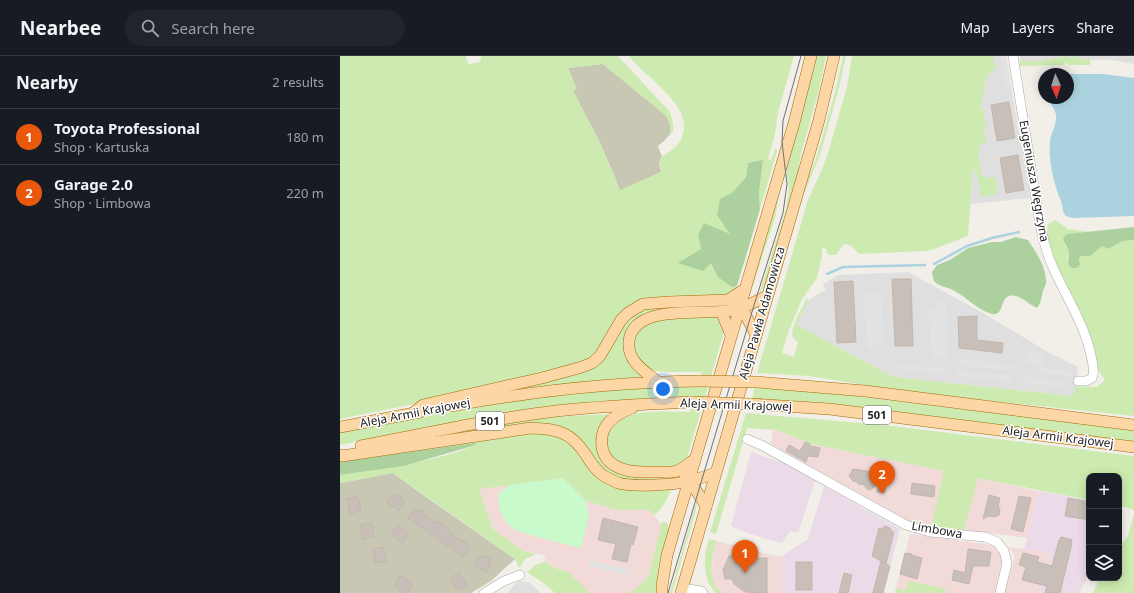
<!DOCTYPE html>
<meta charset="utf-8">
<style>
:root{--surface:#171b24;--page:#20242c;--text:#f1f3f6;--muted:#9ea1a6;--line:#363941;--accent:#ea580c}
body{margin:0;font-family:"Noto Sans",sans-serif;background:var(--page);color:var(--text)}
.controls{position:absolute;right:12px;bottom:12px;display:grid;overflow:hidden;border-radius:8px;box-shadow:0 2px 10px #0003}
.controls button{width:36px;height:36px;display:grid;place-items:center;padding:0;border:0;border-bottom:1px solid var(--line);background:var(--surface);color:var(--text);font:20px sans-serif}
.compass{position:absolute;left:698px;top:12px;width:36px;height:36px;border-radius:50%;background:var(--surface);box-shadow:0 2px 10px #0003;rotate:177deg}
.you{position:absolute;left:323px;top:333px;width:14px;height:14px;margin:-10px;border:3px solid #fff;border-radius:50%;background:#1a73e8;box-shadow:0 0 0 6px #1a73e833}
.badge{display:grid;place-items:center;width:26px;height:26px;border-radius:50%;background:var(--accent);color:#fff;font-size:13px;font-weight:700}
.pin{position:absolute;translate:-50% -33px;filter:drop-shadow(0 1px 2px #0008)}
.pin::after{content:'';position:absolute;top:21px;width:14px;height:12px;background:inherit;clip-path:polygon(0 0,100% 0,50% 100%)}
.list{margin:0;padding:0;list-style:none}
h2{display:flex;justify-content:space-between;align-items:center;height:52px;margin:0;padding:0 16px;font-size:17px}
h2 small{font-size:13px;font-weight:400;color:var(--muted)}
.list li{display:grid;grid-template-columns:26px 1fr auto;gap:12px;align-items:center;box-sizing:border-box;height:56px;padding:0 16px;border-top:1px solid var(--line)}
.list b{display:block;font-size:15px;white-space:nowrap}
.list p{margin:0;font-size:13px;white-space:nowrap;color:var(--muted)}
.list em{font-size:13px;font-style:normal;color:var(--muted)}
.icon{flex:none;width:22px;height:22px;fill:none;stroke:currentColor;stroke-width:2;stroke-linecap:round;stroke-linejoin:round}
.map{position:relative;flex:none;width:794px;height:537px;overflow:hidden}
header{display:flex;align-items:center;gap:24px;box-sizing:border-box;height:56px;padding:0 20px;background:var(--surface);border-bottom:1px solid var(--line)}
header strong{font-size:19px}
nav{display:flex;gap:22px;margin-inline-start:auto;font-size:14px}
.search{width:280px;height:36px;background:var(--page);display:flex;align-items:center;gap:10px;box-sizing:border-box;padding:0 14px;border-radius:22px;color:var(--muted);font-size:15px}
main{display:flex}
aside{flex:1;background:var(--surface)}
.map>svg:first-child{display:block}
</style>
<header>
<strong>Nearbee</strong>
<div class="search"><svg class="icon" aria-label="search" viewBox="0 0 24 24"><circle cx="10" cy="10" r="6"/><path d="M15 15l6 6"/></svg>Search here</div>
<nav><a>Map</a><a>Layers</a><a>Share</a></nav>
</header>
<main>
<aside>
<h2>Nearby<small>2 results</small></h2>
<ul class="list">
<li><span class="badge">1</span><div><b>Toyota Professional</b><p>Shop · Kartuska</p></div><em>180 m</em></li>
<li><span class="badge">2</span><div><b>Garage 2.0</b><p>Shop · Limbowa</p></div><em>220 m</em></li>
</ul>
</aside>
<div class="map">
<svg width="794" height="537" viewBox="0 0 794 537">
<rect width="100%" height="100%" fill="#f2efe9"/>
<!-- residential -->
<g fill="#e0dfdf">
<polygon points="648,0 666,0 690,142 630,148 637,75"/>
<polygon points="680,0 794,0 794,8 771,4 717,3 682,9"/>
<polygon points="568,216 643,257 708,296 738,311 735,336 731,340 554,321 542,315 457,269 467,245 486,233 482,229 498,219"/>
<polygon points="178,525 189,526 201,537 167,537"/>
</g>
<!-- commercial -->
<g fill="#f2dad9">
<polygon points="433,374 437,374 471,388 605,415 591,470 575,468 431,388"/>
<polygon points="224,422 245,444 276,454 311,454 321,469 309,519 299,530 289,537 248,537 242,528 238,526 229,516 217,513 206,507 204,499 183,495 153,473 138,433"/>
<polygon points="637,422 699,435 687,482 624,474"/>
<polygon points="570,478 652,489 663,502 654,537 605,537 606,534 568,525 566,534 556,532"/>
<polygon points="376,485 432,499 442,500 442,537 383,537 381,536 374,527 371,517"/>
<polygon points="668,491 711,496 700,537 665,537 675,499"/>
</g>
<!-- industrial -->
<g fill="#ebdbe8">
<polygon points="411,396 443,407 475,425 458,477 450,475 444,485 440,487 407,477 391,470"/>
<polygon points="484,430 560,473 543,537 442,537 442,500 468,483"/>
<polygon points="699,435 749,444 749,519 739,537 700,537 711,497 684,493"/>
</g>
<!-- construction -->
<g fill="#c7c7b4">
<polygon points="261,8 263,8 319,53 327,61 330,69 330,78 325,84 318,90 322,101 319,106 321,116 280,135 274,119 259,85 233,35 236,33 228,12"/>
<polygon points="53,417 86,441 175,503 151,525 131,537 0,537 0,427"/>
</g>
<!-- grass -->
<g fill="#cdebb0">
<path d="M0,0H126L128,8L140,6L141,0H278L330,56C332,63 334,69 333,76L330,78V69L327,61L263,8L228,12L237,33L233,35L259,85L280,134L321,116C321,112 319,108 320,104C322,99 330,96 334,92C339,88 342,83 343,77C352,49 304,20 289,0H454L438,56L435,78L428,103L431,104L435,93L436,92L437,95L420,153L419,137L423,105L408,107L406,121L393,136L380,143L390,178L358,179L361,193L391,231L397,230L396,232L388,240L305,243L256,298L245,306L103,342L0,363Z"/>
<polygon points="476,0 486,0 479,34 461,97 457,124 426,227 419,238 446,154 449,132 446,110"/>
<polygon points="503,0 506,0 498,36 480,99 461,145 465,128 476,103 495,36"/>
<path d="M512,0H653L654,7H655L656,13L649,17L646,22L640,53L643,52L646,70H644L646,87L639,88L640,94L638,95L642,121L646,120L647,122L655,121L658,138L641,141L636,114H633L628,180L594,193L586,195L519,198L510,189L504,188L496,199H488L486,193L482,192V200L477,222L462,243L448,277L442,297L454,301L458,286C456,285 454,283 453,282C449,274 463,250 467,242L468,244L457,269L542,315L554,321L731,340L735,336V330L757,331L765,324L758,314L750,284L716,211L705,175L708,174L707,169L715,164L728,173L750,176L727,178L725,189L729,196L727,205L730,210L740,209L739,203L741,200H750L762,190L769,193L782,185L794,184V360L575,337L469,320L417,317L468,144L483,111L488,97L507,31Z"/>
<polygon points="729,0 730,3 733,2 733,0 737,0 738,3 750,3 750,9 728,9 728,7 725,7 724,9 680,10 680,5 682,4 693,6"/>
<polygon points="440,133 435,162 407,247"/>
<path d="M381,248L393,250L319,254C313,256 307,256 302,259C284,270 279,294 291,310C295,315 300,318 306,321L251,325L174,334L237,318L286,264L303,253Z"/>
<path d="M376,260L379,262L384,274V276L347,402C345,404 341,408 338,410C330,414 288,412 280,407C254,393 269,366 292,359C307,354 334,356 350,356L354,342L297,343L244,348L130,364L0,389V376L114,354L202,340L297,332L358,330L362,316H322L312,314L305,310L301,308L293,291L295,280L302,270L326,261Z"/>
<polygon points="415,331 504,339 794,374 794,386 412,343"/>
<polygon points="406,357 544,369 794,400 794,454 779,449 779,420 749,420 749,444 638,422 624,474 591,470 604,415 471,388 437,374 407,372 376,478 370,476"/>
<polygon points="272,358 261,403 330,420 332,422 291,424 280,422 262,413 243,388 187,368 115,378 152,370 216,361"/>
<path d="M197,376L214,378L230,386L254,417L329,433L331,434C328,442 322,454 314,459L310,454H276L245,444L226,425L224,422L139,433L153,473L183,495L196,498L185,503L179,512L175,503L53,417L0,427V419C45,412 93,406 136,389L135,387L0,406V404Z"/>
<polygon points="357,444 356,454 332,537 330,537"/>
<polygon points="794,458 794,537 753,537 760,522 779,522 779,492 788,480"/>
<polygon points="324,465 327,467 329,472 317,537 289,537 299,530 309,519 321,469 320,468"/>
<path d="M369,483L376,485C373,503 365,524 383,537H376C362,522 363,502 369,483Z"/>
<polygon points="206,505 206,507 217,513 229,516 238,526 242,528 248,537 215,537 202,526 187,516 196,509"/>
<polygon points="568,525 606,533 605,537 555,537 556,532 566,534"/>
</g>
<!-- forest -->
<g fill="#add19e">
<polygon points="423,104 419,137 420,153 397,230 392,231 378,221 371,207 363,215 338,207 361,193 358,179 364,167 390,178 377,159 380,143 393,136 406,121 408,107"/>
<polygon points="794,171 794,184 782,185 769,193 762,190 750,200 741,200 739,203 740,209 737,212 731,212 728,207 729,196 723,183 727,178"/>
<path d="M676,181L688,184C696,196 705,209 706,224C707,227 704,232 703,235C701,242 702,246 697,252C689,249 679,237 669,240C660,243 664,260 652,258C639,255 625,240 613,234C608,231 600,231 596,227C593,225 593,220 592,216L597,209L610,204L628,192L652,186H661Z"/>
<polygon points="135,387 136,389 63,410 0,419 0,406"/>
</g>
<!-- park -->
<path fill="#c8facc" d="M224,422L226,425L245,444L249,459L241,492C230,489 177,477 172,472C161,462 159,453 158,438L170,429Z"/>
<!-- parking -->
<g fill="#e2e2e2">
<polygon points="660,0 666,0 671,33 666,34"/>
<polygon points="541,236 544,288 533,288 533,293 527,293 524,236"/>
<polygon points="595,246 606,246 608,302 591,302 589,254 596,253"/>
<polygon points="687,295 699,296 699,299 704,300 703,310 686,308"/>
<polygon points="619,303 673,309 673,315 618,309"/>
<polygon points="554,307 606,313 605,318 554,313"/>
<polygon points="700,312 732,315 732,321 699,317"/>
<polygon points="618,314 672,320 671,326 617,320"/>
<polygon points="684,321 725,326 724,331 683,327"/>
<polygon points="250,504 291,515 289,520 248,510"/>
</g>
<!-- water -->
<path fill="#aad3df" d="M716,18H763L794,22V160L732,162C730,161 728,161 726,160C722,156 723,150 721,145C714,129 708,104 710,85C711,77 716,70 716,62C717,54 710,49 708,42H728V18Z"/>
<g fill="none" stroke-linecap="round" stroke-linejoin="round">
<!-- stream -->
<g stroke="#aad3df" stroke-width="2.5">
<polyline points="594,208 627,190 652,182 679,176"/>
<polyline points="487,218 503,211 585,209"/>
</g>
</g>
<!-- building -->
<g fill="#c7bfb8" stroke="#c4b6ab">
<polygon points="669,46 675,82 657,85 651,49"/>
<polygon points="678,99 684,134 666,137 660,102"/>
<polygon points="552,223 571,223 573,290 555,290"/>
<polygon points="513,225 516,286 497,287 494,226"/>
<polygon points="637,260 637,284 663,287 662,297 619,292 618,261"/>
<polygon points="465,386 470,388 470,390 480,392 478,401 468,400 466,406 446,395 449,389 460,395"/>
<polygon points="513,413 547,418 545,437 537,436 539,427 530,434 527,433 524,429 518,428 518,426 513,425 509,420"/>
<polygon points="572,427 595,430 594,441 571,438"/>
<polygon points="57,437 62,440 61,443 65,446 59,455 46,446 52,439 55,441"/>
<polygon points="649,439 660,442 658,450 660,453 659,459 655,461 649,460 643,463"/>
<polygon points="679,440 691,442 683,476 671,473"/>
<polygon points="18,441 21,455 10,457 7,443"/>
<polygon points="728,442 749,446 749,464 725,460"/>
<polygon points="79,453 84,456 83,458 95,467 97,465 102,469 112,475 110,477 123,486 124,484 129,488 126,492 129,494 124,501 68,462 74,454 77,456"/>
<polygon points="263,462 298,471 293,489 291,488 287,506 272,503 276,488 258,484"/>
<polygon points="31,467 34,481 23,483 20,469"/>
<polygon points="58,469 69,478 63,487 51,478"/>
<polygon points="545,470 550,472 552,476 554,476 546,508 542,506 550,510 543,537 533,537 541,505 532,500 539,472 541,473"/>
<polygon points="721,481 732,484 731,487 732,487 720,537 705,537 707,530 682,524 686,511 679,509 683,497 699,501 697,506 712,510 719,484 720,484"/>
<polygon points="43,491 46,505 35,507 33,493"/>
<polygon points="628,493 651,496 649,510 633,510 629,528 612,524 614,514 625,517"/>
<polygon points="402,496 407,497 407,500 413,502 427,502 427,537 405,536 394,528 392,523 385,523 383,514 389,500"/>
<polygon points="565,497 572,498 571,499 582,502 577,523 560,518"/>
<polygon points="141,499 145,502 146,500 151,503 148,507 151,509 146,516 134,508"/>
<rect x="456" y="506" width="16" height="28"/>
<polygon points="120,517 128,530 120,534 118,531 116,532 110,522"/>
<polygon points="504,517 512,519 508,537 499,537"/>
<polygon points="60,520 73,527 68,537 55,530"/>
</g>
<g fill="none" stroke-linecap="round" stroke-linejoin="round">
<!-- minor casing -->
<g stroke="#a9a9a9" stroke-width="10">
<g id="minor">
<path d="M673,0L700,168C703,182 706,196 712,209C726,242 745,267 752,304C753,310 755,316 752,322L746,325H738"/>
<polyline points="407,383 423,390 566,469 590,476 645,481 657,486 664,495 667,507 660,537"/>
<polyline points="342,532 361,535 363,537"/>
<polyline points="144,537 164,525 180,519"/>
</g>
</g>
<!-- major casing -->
<g stroke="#a06b00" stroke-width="12">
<g id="major">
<polyline points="395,249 405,258 416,279"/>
<polyline points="381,255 391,279"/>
<path d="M317,325C303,314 287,305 289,285C294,246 366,260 393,254C405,252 416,245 427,240"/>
<polyline points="417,326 525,335 794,369"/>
<polyline points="410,348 489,353 794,391"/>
<path d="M111,350C193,335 275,326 359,325"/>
<path d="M292,352C284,355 276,359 269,366C258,378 259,400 274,409C287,417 301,416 316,416C322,416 331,417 337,415C343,413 349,407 355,403"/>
<polyline points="73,357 83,349 202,322 242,311 252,307 260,300 281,264 288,257 303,248 329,246 388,244 405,233"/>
<polyline points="0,371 80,356"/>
<path d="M21,390C86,377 151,363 216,355C262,350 307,348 353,346"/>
<path d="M0,399L2,400L191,372C218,373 231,376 246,399C251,407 256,415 264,420C268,422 274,425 278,427C292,431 334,429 349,425C358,423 367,420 375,417"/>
<polyline points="345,422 354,431 366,450"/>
<polyline points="322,537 322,530 327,499 454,67 471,0"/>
<polyline points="341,537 479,64 494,0"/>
</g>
</g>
<!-- minor -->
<use href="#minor" stroke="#fff" stroke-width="9"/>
<!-- major -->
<use href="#major" stroke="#fcd6a4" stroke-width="11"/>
<!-- tram -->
<polyline stroke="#707070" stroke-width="1" points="328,537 415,246 443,157 447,128 442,86 443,65 461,0"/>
<!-- major-bridge casing -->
<g stroke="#a06b00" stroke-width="12" stroke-linecap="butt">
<g id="major-bridge">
<polyline points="359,325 417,326"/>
<polyline points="353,346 410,348"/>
</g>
</g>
<!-- major-bridge -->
<use href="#major-bridge" stroke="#fcd6a4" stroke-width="11"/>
</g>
<g text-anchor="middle" stroke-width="3" stroke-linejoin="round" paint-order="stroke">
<!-- shield labels -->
<g fill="#fff" stroke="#646464" stroke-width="1">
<rect x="523" y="350" width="28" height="18" rx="3"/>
<rect x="136" y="356" width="28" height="18" rx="3"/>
</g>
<g font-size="11" font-weight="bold" fill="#222">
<text x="537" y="363">501</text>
<text x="150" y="369">501</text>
</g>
<!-- street labels -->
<g font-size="12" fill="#222" stroke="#fff">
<text transform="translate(694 125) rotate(80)" y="4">Eugeniusza Węgrzyna</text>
<text transform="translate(422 257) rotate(-74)" y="4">Aleja Pawła Adamowicza</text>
<text transform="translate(396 349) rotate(2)" y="4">Aleja Armii Krajowej</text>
<text transform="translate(75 357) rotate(-11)" y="4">Aleja Armii Krajowej</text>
<text transform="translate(718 381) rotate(7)" y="4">Aleja Armii Krajowej</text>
<text transform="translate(597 474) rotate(10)" y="4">Limbowa</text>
</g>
</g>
</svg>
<div class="controls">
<button>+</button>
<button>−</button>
<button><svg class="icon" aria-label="layers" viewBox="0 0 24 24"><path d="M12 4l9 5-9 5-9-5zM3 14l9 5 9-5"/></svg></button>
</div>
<svg class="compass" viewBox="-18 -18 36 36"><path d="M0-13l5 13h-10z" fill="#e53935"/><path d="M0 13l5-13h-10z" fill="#9ea1a6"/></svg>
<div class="you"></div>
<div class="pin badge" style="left:405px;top:517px">1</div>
<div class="pin badge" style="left:542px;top:438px">2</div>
</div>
</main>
